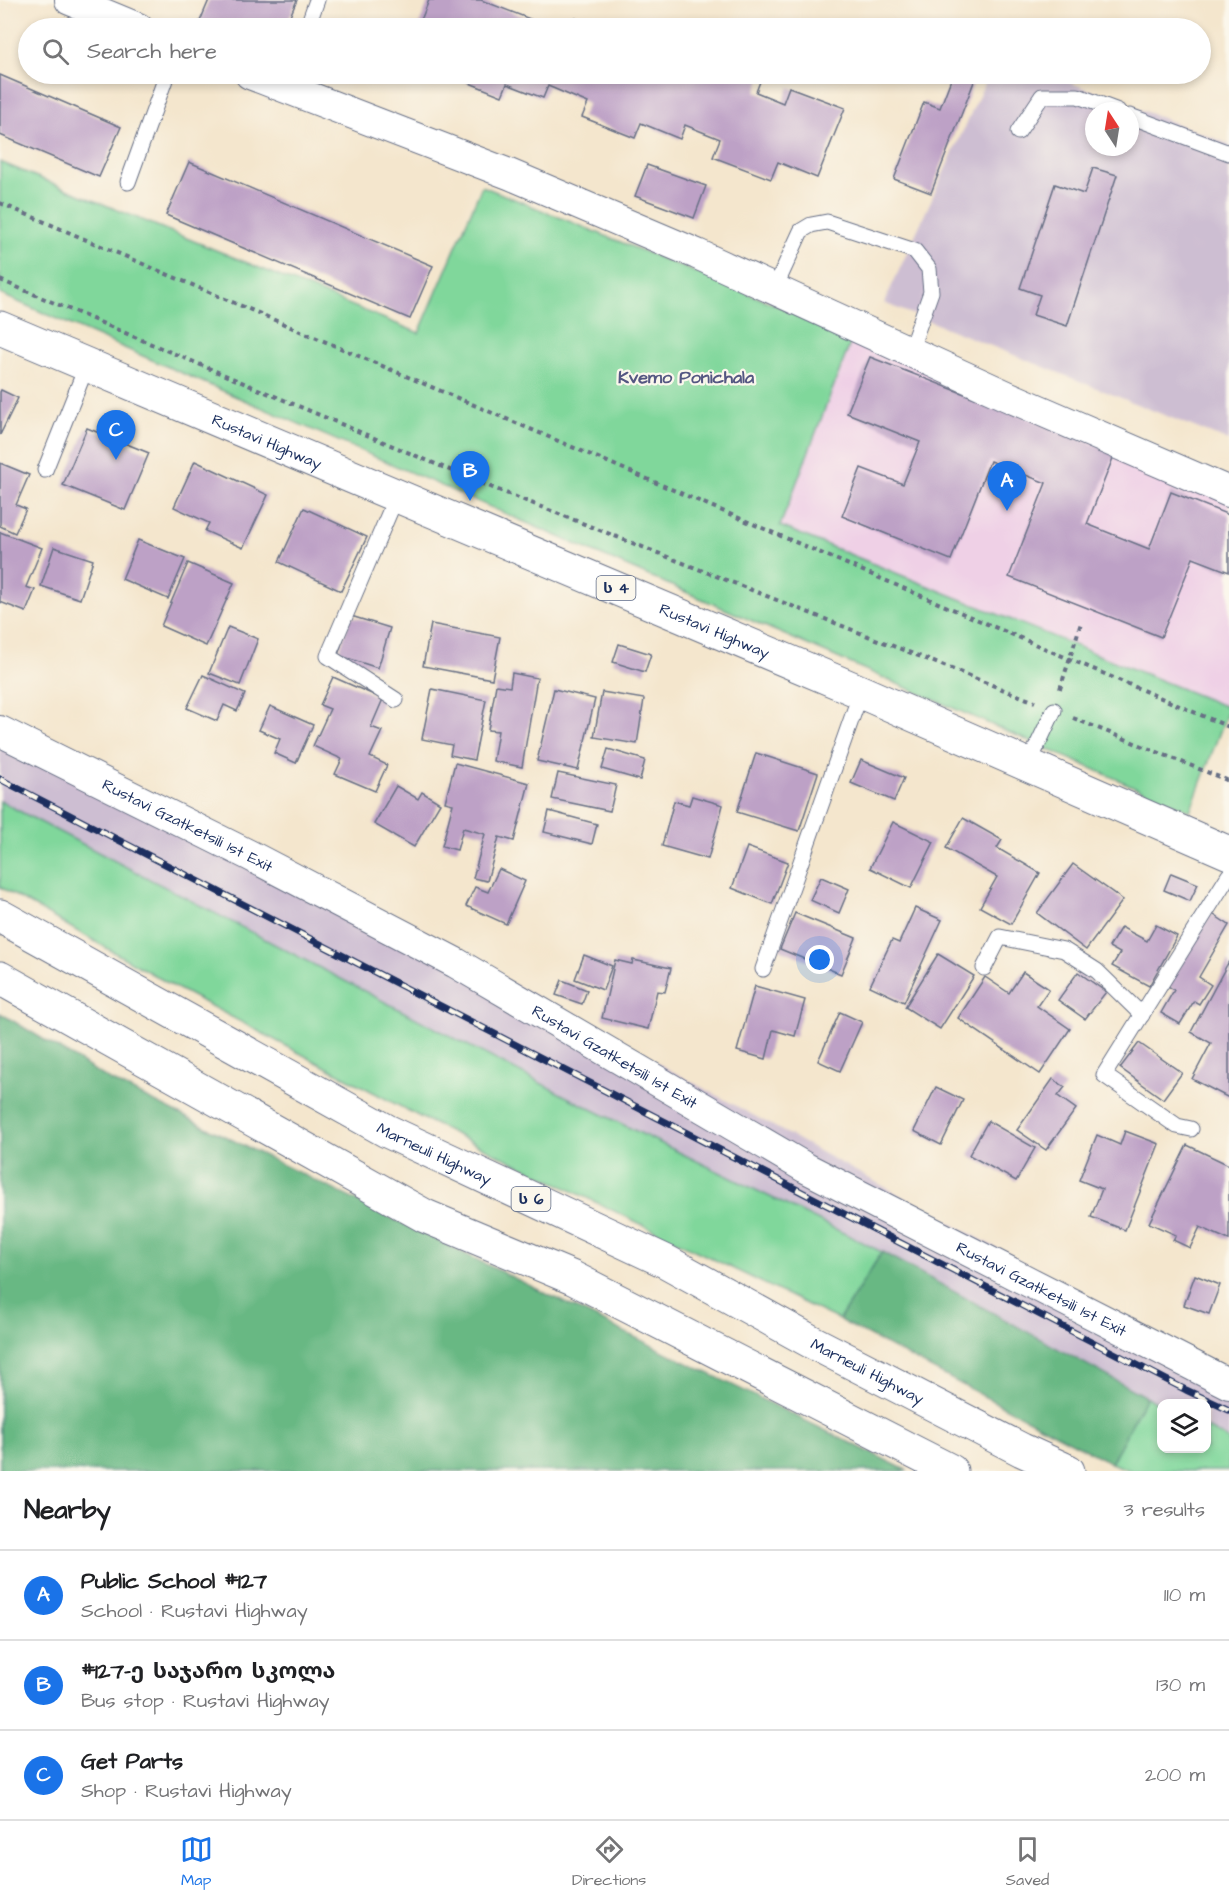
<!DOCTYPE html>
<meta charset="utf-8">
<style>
:root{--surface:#fff;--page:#f2f2f2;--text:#202124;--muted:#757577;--line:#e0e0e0;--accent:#1a73e8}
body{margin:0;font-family:"Architects Daughter","Noto Sans Georgian",sans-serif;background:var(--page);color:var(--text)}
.controls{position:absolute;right:18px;bottom:18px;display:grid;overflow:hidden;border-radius:12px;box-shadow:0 3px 9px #0003}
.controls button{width:54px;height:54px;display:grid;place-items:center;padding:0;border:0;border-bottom:2px solid var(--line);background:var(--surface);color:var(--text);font:30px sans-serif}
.compass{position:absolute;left:1085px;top:102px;width:54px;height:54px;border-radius:50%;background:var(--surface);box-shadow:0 3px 9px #0003;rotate:348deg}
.you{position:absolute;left:820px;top:960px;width:21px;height:21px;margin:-15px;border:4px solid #fff;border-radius:50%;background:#1a73e8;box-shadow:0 0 0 9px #1a73e833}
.badge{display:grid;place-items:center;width:39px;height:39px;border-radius:50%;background:var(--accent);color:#fff;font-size:20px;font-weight:700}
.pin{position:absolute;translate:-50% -50px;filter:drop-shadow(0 2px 3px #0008)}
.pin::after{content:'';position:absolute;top:32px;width:21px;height:18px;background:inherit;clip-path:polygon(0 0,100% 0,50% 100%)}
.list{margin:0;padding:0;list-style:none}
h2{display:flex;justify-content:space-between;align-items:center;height:78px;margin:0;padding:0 24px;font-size:26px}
h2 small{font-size:20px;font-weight:400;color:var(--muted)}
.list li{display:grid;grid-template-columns:39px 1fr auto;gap:18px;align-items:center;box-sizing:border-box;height:90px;padding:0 24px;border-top:2px solid var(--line)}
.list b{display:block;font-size:22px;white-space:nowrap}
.list p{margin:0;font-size:20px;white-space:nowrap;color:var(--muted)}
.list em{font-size:20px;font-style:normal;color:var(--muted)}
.icon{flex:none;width:33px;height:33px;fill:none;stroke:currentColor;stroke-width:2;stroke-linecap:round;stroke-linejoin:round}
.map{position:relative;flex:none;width:1229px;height:1471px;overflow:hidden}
.search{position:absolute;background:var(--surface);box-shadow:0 3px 9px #0003;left:18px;right:18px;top:18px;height:66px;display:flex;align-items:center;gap:15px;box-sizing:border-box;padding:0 21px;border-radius:33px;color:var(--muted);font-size:22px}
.sheet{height:348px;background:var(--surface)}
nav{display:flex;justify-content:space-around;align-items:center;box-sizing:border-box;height:84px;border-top:2px solid var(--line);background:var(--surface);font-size:16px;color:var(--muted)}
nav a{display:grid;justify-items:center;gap:3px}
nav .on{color:var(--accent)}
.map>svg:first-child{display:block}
</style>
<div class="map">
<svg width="1229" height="1471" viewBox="0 0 1229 1471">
<rect width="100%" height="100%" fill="#fbf7ec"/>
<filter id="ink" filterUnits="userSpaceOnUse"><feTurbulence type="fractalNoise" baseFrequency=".0167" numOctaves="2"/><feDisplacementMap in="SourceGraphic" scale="12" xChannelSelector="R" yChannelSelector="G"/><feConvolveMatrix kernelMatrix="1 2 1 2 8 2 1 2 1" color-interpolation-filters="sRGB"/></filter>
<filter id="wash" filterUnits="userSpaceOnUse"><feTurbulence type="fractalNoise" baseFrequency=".008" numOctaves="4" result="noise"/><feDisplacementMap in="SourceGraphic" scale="24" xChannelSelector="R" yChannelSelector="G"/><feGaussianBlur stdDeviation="1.35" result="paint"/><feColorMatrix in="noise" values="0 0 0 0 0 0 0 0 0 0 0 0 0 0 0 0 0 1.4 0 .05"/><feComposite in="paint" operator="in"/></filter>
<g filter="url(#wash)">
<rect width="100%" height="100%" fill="#f4e6cd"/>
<!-- built -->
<polygon fill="#efd0e6" points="853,336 1229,497 1229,708 780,526"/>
<!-- industrial -->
<g fill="#cdbed2" fill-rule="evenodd">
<path d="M989,74H1048L1229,144V441L884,303ZM1094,111H1130V147H1094Z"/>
<polygon points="0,740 454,952 1229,1375 1229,1440 1207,1428 1206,1404 1161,1405 882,1252 571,1099 0,801"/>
</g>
<!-- green -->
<g fill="#80d79b" stroke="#4e837c" stroke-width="1.5">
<polygon points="0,162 419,333 482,186 853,336 780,526 1229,708 1190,811 0,294"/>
<polygon points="0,801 571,1099 882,1252 839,1320 422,1118 173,986 0,887"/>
<polygon points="1146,1397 1161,1405 1162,1448 1206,1448 1207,1428 1229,1440 1229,1471 1132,1471 1111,1463"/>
</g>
<!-- forest -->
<g fill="#68b883" stroke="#427470" stroke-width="1.5">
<polygon points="0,1013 110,1080 908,1471 0,1471"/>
<polygon points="882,1252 1146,1397 1111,1463 839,1320"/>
</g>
<g id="blocks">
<!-- building -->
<g fill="#bda1c6">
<polygon points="209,0 297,0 285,28 204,28 198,26"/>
<polygon points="429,0 481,0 553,28 418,28"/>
<polygon points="575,18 602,28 570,28"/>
<polygon points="447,74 746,74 761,79 756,92 783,103 789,87 845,108 817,178 778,162 771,179 713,157 720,139 685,125 680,139 641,123 635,138 582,117 588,103 548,86 543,98 507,84 502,96"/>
<polygon points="953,74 977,74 931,193 894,179 924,102 940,108"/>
<polygon points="0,75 121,127 99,177 0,135"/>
<polygon points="189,162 433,266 410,319 166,215"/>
<polygon points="647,165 706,186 694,218 635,196"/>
<polygon points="1093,168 1117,175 1067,326 1033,315 1040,295 1020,288 1055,184 1084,194"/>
<polygon points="870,357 1115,453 1087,524 1149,549 1171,492 1229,515 1229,572 1193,558 1161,637 1009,577 1046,483 990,461 951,560 842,516 861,468 903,484 920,442 847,413"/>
<polygon points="1,390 18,398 0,435 0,392"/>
<polygon points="87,428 149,453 125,510 63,485"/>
<polygon points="195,461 268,495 243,548 205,531 209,523 174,507"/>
<polygon points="0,463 29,475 16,505 26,509 15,533 0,526"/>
<polygon points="304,508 367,537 341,591 279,562"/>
<polygon points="0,532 42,548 26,587 35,590 26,612 0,602"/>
<polygon points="138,540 185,559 168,599 122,579"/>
<polygon points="54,547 93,560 80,599 41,586"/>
<polygon points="188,563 234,583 206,646 161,626"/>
<polygon points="351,616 390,628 378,668 338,655"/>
<polygon points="431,624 500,637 492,679 423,666"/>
<polygon points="228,627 258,639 240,685 209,673"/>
<polygon points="619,644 651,654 645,672 613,662"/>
<polygon points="512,673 537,678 522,767 493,761 498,731 488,730 496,685 510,687"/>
<polygon points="203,675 245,694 237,711 224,705 217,721 187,708"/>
<polygon points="333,677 383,699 371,727 382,731 370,757 387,765 375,791 335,774 342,759 313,746 330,709 320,705"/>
<polygon points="432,689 486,700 474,760 450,755 452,745 422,739"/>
<polygon points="554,689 595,699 578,770 537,761"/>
<polygon points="602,692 644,699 637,744 594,737"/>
<polygon points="270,706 313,725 296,763 274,753 280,739 259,730"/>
<polygon points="608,749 645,760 640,780 602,769"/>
<polygon points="756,753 818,773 799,831 737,812"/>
<polygon points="861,760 904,778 894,801 851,783"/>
<polygon points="455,763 529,783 514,841 499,837 487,881 473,878 485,834 463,828 457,850 442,846 453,804 445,802"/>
<polygon points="558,773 616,785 610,811 552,799"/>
<polygon points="396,786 418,799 422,792 440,803 414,847 374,824"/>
<polygon points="692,796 723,805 708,859 662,846 674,801 689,805"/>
<polygon points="549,811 597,824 592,844 544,832"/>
<polygon points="963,818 1002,840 997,848 1040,873 1011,924 980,907 997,877 946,848"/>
<polygon points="893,822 934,842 911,888 870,868"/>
<polygon points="747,847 788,862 772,904 732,888"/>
<polygon points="1073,864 1123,900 1086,950 1037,913"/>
<polygon points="499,869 525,881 506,924 466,906 475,887 488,892"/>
<polygon points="1171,873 1198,884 1190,901 1164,890"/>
<polygon points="821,877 849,889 839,913 810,900"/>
<polygon points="915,908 942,920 904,1002 870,986 892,940 899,943"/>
<polygon points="795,913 856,938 841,974 780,949"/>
<polygon points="1211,913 1229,925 1199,977 1211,985 1199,1004 1194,1001 1180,1024 1161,1013 1174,990 1168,986"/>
<polygon points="1156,925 1177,936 1149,986 1112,966 1120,953 1109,947 1121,927 1147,941"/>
<polygon points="938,954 974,976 940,1029 905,1007"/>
<polygon points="584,955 612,966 603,990 575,979"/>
<polygon points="615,960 632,964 633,960 671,968 665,992 657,991 648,1029 602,1018"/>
<polygon points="1229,961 1229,1098 1192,1079 1211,1043 1191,1032"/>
<polygon points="1023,972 1049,989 1037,1006 1070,1029 1040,1074 958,1018 985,977 1009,993"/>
<polygon points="1078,972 1106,992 1085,1019 1058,1000"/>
<polygon points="562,980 587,990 582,1004 556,995"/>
<polygon points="755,986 805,1000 795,1036 773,1030 766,1059 737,1051"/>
<polygon points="840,1012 862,1022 840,1071 818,1061"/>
<polygon points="1139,1043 1182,1073 1163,1099 1120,1068"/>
<polygon points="1053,1079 1065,1087 1058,1096 1076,1109 1046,1150 1017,1130"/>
<polygon points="936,1087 963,1100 941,1145 914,1131"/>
<polygon points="988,1121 1035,1148 1016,1181 969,1155"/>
<polygon points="1125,1131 1159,1144 1125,1230 1091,1217 1102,1189 1079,1180 1097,1135 1120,1145"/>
<polygon points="1187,1145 1229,1165 1229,1240 1200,1227 1190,1248 1173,1240 1176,1235 1149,1223"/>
<polygon points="1195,1275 1220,1285 1209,1314 1184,1305"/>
</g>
</g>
</g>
<g filter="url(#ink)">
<use href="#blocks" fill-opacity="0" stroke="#676f85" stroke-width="1.5"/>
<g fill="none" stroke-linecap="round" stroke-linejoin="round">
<!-- lane casing -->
<g stroke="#676f85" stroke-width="17">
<g id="lane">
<polyline points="307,28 317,0"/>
<polyline points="1130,116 1229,153"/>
<polyline points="1018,132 1042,96 1078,96 1118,111"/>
<polyline points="128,182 167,74"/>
<polyline points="774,290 801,231 811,225 827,222 915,251 929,269 931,292 910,351"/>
<polyline points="45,470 87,365"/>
<polyline points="396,700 328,656 397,495"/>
<polyline points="1028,765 1054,710"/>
<polyline points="984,968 1000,937 1064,950 1097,971 1142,1015"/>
<polyline points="763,969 861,692"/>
<polyline points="1191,1129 1177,1126 1104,1075 1229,875"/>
</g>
</g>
<!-- street casing -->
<g stroke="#676f85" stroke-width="32">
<g id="street">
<polyline points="70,0 138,28"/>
<polyline points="250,74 509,174 697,254 1007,396 1229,492"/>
<path id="s1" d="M0,731L249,855L456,963L806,1168L1229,1384"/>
</g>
</g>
<!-- highway casing -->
<g stroke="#676f85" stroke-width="35">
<g id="highway">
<path id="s2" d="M0,328L861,692L1229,853"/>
<path id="s3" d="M0,916L387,1131L667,1262L812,1342L1022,1450L1068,1471"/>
<polyline points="0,978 425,1216 573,1278 951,1471"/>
</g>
</g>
<!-- path -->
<g stroke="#676f85" stroke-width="4" stroke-dasharray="4.5 4.5" stroke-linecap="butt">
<polyline points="0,203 1229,727"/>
<polyline points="0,280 478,482 1035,702"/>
<polyline points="1060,689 1081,623"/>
<polyline points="1073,718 1229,781"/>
</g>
<!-- lane -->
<use href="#lane" stroke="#fff" stroke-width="15"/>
<!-- street -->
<use href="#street" stroke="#fff" stroke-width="30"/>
<!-- highway -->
<use href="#highway" stroke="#fff" stroke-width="33"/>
<!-- rail casing -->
<g stroke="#1b2f5e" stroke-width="7">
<polyline id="rail" points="0,779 1186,1390 1229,1410"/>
</g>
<!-- rail -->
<use href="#rail" stroke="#fbf7ec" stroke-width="4.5" stroke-dasharray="14" stroke-linecap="butt"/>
</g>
</g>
<g text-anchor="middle" stroke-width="4.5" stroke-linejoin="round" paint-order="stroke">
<!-- shield labels -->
<g fill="#fbf7ec" stroke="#5e6b89" stroke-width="1.5">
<rect x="596.5" y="576" width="39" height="24" rx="4.5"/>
<rect x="511.5" y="1187" width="39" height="24" rx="4.5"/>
</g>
<g font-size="15" font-weight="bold" fill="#1b2f5e">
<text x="616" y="593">ს 4</text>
<text x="531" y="1204">ს 6</text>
</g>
<!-- street labels -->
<g font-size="16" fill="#1b2f5e" stroke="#fbf7ec">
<text dy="6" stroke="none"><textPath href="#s2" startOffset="290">Rustavi Highway</textPath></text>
<text dy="6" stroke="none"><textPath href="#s2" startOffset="776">Rustavi Highway</textPath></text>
<text dy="6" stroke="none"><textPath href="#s1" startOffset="210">Rustavi Gzatketsili 1st Exit</textPath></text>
<text dy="6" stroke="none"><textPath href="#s1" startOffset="696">Rustavi Gzatketsili 1st Exit</textPath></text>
<text dy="6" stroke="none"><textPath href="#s3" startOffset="495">Marneuli Highway</textPath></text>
<text dy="6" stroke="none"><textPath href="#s1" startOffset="1182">Rustavi Gzatketsili 1st Exit</textPath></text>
<text dy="6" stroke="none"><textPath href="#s3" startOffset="980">Marneuli Highway</textPath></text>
</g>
<!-- neighbourhood labels -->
<g font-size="18" font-weight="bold" fill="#545782" stroke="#fbf7ec">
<text x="686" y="383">Kvemo Ponichala</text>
</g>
</g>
</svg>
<div class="controls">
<button><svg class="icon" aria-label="layers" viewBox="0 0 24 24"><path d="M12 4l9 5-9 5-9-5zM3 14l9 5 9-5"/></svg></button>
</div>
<svg class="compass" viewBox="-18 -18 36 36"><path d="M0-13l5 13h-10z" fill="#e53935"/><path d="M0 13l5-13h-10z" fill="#757577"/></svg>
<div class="you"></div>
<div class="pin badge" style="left:1007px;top:511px">A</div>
<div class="pin badge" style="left:470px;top:501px">B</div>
<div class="pin badge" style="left:116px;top:460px">C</div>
<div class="search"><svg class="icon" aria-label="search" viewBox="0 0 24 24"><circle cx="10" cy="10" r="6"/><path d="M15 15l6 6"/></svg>Search here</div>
</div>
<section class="sheet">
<h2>Nearby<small>3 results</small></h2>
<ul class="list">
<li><span class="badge">A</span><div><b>Public School #127</b><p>School · Rustavi Highway</p></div><em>110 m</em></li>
<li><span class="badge">B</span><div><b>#127-ე საჯარო სკოლა</b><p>Bus stop · Rustavi Highway</p></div><em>130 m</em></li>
<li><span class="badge">C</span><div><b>Get Parts</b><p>Shop · Rustavi Highway</p></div><em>200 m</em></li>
</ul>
</section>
<nav>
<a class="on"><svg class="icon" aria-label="map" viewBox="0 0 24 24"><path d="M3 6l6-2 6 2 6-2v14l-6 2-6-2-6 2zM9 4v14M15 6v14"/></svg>Map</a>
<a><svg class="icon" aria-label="directions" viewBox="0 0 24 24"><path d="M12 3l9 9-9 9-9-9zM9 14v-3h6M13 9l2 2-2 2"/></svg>Directions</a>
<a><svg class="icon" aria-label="saved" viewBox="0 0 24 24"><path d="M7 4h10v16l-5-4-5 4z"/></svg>Saved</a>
</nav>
